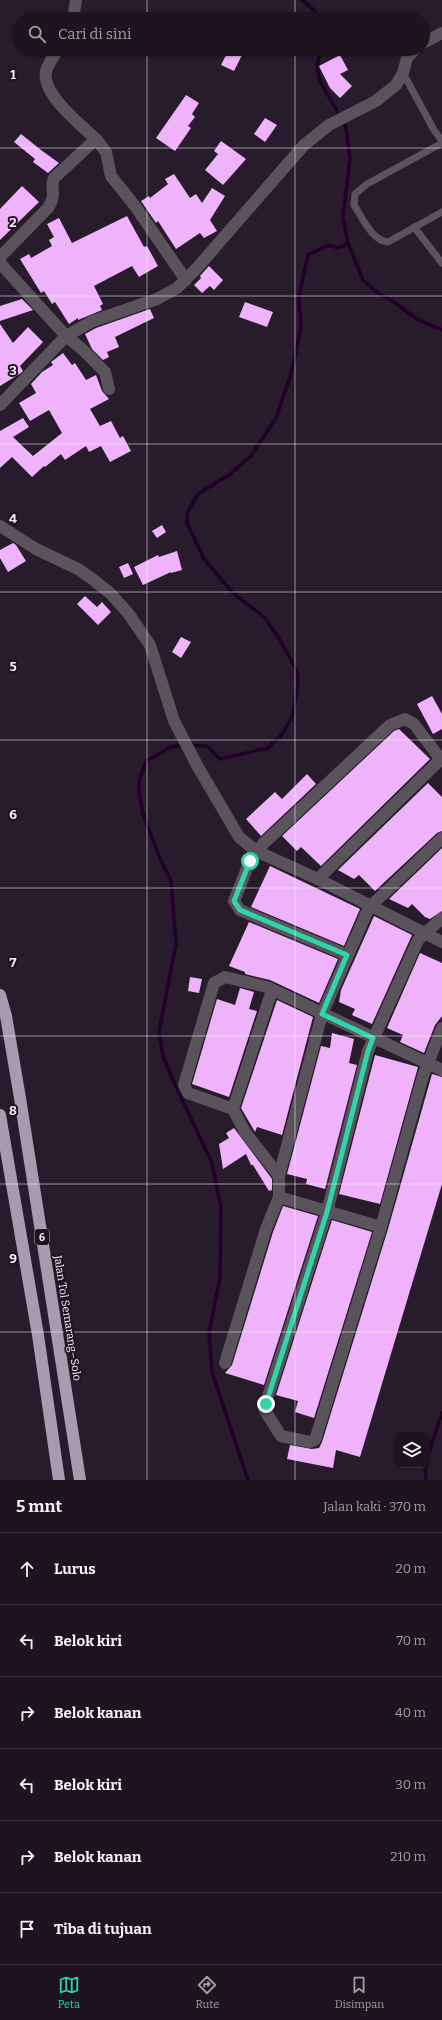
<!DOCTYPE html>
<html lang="id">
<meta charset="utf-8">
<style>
:root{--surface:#1e1420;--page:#261d29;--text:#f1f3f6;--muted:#a19ea5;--line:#3c333e;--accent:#30d4aa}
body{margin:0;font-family:Bitter,serif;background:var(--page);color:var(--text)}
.controls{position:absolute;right:12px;bottom:12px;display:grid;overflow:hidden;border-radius:8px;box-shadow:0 1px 3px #0004}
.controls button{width:36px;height:36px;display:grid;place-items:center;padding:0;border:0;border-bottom:1px solid var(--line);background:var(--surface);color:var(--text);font:20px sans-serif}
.stop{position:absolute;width:12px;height:12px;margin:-9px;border:3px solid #30d4aa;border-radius:50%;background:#fff}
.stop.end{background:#30d4aa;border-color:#fff;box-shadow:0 1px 4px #0008}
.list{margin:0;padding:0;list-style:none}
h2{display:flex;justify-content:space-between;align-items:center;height:52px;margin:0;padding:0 16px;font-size:17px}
h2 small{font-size:13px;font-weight:400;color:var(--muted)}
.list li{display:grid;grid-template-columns:26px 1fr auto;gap:12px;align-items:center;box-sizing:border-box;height:72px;padding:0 16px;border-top:1px solid var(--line)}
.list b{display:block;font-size:15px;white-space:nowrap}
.list em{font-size:13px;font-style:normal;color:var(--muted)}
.icon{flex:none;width:22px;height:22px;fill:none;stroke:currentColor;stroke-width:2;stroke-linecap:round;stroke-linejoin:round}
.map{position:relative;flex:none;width:442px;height:1480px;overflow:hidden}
.search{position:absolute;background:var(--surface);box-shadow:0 1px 3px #0004;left:12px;right:12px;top:12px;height:44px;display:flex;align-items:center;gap:10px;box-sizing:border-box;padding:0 14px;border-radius:22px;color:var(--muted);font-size:15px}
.sheet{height:484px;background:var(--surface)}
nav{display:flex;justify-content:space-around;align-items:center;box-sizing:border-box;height:56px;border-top:1px solid var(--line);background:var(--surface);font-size:11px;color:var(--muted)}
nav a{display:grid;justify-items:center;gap:2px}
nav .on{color:var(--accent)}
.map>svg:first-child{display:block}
</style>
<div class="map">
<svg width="442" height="1480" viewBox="0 0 442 1480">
<rect width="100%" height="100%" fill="#281b2b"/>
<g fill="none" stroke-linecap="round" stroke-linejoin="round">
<!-- stream -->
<g stroke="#210029" stroke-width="3.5">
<polyline points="302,0 313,9 320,19"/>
<polyline points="321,49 317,67 320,81 346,127 350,158 343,217 348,243 363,280 375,291 394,302 417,319 442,330"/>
<polyline points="183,744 169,748 146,761 139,781 139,792 143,814 161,861 171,881 172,892 176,944 159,1032 163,1056 171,1076 212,1163 221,1207 220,1278 209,1333 212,1372 248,1480"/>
<polyline points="189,745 207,746 220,759 268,748 283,733 293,715 298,682 297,671 280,640 265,618 232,592 204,559 187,523 187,513 198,494 230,474 251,456 276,418 292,371 301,327 299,297 308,255 328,245 338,248 348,243"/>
<polyline points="427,1458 442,1413"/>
<polyline points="425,1465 426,1480"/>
</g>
</g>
<!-- building -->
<g fill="#efb3fc">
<polygon points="229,49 235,49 243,53 234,71 221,65"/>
<polygon points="340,55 348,70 340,74 352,86 340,98 330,88 319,66"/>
<polygon points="186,95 199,103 192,114 195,117 188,126 191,128 175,151 156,138"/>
<polygon points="265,118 277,125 265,142 254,134"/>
<polygon points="21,134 41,150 59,163 48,173 33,162 35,159 14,142"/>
<polygon points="221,141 246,159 223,185 205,170 218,154 214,151"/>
<polygon points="174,174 190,198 196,194 202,203 212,188 225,196 210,220 217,231 204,238 200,233 176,249 158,221 156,223 141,201 149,196 150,198 168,184 165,179"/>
<polygon points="22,186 39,202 0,240 0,209"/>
<polygon points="127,216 144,247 147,246 158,266 139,277 132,266 94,286 103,304 100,306 102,310 78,320 78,318 69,324 55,302 52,304 44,291 41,293 20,259 29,254 31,258 52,246 49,240 54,237 47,224 59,218 72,243"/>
<polygon points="209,266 223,280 214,290 210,286 202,293 194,285 201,278 200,276"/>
<polygon points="22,299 33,310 0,321 0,306"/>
<polygon points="245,302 273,312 267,327 239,317"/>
<polygon points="150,309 154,318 115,337 119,347 107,352 109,357 103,360 92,349 85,334 96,328"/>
<polygon points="0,324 13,343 28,327 43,342 20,366 23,371 21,373 0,386"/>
<polygon points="63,353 72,365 75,363 86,380 96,375 102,391 109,399 90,409 100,426 111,421 120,438 123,436 131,451 110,462 101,446 89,452 86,446 65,460 61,454 45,467 44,466 32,477 12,457 0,468 0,431 23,418 29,427 13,437 33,456 62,433 49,410 30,421 19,403 36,393 31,384 42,372 53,365 51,362"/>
<polygon points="162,525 166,532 157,538 152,531"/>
<polygon points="13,543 16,545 26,561 8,572 0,558 0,550"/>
<polygon points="177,551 182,570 171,573 171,572 143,585 134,567 158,555 159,557"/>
<polygon points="128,563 133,574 124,578 119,567"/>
<polygon points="85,596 97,607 102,602 111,612 98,625 77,604"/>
<polygon points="181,637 191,642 181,658 172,652"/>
<polygon points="432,696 442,714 442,729 433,734 417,704"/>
<polygon points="399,729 430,759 321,866 301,847 297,851 282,836 394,731"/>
<polygon points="307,774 316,784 261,836 246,819 275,792 282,799"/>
<polygon points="428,783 442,797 442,831 437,833 375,891 359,875 354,879 338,870"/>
<polygon points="442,848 442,911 430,919 425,917 412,904 408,908 389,899"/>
<polygon points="270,866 360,909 344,946 251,907"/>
<polygon points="374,916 412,935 372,1024 352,1015 355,1009 339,1002 341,990"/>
<polygon points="249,922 338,959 319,1003 270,980 245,974 245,972 229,966"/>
<polygon points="420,953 442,963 442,1016 435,1025 424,1053 400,1042 403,1035 387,1028"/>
<polygon points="190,977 202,979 199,993 188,991"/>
<polygon points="240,988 254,992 249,1009 257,1011 229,1097 192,1084 217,999 235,1005"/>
<polygon points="277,1000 313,1017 282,1135 257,1127 255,1132 241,1108"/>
<polygon points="332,1033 354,1039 349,1063 357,1065 325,1189 306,1184 307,1179 287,1174 321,1046 330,1048"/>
<polygon points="375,1055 418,1067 380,1204 339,1194"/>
<polygon points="432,1074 442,1077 442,1184 360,1457 336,1450 333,1468 287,1459 290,1445 312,1449 319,1448 322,1442 388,1229"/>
<polygon points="234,1128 272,1179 272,1190 269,1191 253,1165 251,1165 246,1154 223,1169 219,1144 229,1138 226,1133"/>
<polygon points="283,1206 318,1216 264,1385 225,1373 232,1365 273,1232"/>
<polygon points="332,1220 372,1232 314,1418 295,1412 298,1401 276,1395"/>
</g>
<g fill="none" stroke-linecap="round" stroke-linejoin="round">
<!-- lane -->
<g stroke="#5a535c" stroke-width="7">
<polyline points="403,73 434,130 442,141"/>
<path d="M442,143L367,184L355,194L354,205C362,217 372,241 388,242L442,212"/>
<polyline points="414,227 442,263"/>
</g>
<!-- street -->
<g stroke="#5a535c" stroke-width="12">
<polyline points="73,19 76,0"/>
<polyline points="423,43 442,33"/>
<path d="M58,49C54,56 48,64 46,71C41,94 81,125 96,139"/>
<path d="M0,257L48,208C58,192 49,190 54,178L96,139L106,152L111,176L135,206L186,280"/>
<polyline points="0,263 66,336 82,349 105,372 109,389"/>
<polyline points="0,405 66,336 93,321 157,299 177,288 197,268 304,145 329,125 376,101 396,85 403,73 407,58 415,49"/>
<polyline points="0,526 36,549 78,569 91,578 110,593 128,613 150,645 174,721 198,767 239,837 256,851 318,879 442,942"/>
<polyline points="318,879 441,759"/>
<polyline points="442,918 418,940 368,1051 327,1212 264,1409 281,1436 310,1442 315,1440 381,1227 423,1076 442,1028"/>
<polyline points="347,955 240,910 234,901 250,861 263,844 390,725 405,719 414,724 442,761"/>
<polyline points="272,990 233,1109 245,1132 279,1176 279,1197"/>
<polyline points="233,1109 188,1093 184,1085 214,983 225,977 267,987 442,1070"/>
<polyline points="279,1176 322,1014 367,912 375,902 442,838"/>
<polyline points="225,1363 266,1229 279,1197 381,1227"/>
</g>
<!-- highway -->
<g stroke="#ab9aaf" stroke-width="12">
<polyline points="0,995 6,1016 20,1098 80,1480"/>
<polyline points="0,1115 38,1335 59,1480"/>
</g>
</g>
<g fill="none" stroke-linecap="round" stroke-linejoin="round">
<!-- route -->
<polyline stroke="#30d4aa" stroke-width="5" points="250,861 234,901 240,910 347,955 322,1014 373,1038 368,1051 327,1212 266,1404"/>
</g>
<!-- grid -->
<path fill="none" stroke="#f9f0fb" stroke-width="1" stroke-opacity="0.55" d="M147,0V19M295,0V19M147,49V1480M295,49V1480M0,148H442M0,296H442M0,444H442M0,592H442M0,740H442M0,888H442M0,1036H442M0,1184H442M0,1332H442"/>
<g text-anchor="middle" stroke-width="4" stroke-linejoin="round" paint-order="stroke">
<!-- shield labels -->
<rect fill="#1f1221" stroke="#b8adba" stroke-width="1" x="35" y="1229" width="14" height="16" rx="3"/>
<g font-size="10" font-weight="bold" fill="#f9f0fb">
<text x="42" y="1241">6</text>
</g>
<!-- street labels -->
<g font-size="11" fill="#f9f0fb" stroke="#1f1221">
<text transform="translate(68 1318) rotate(81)" y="4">Jalan Tol Semarang–Solo</text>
</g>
</g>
<g font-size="13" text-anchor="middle" font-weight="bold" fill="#f9f0fb" stroke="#1f1221" stroke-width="4" stroke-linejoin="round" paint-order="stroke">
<text x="13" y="79">1</text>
<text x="13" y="227">2</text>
<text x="13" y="375">3</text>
<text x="13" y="523">4</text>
<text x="13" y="671">5</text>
<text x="13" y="819">6</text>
<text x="13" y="967">7</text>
<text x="13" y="1115">8</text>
<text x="13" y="1263">9</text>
</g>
</svg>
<div class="controls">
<button><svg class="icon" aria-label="layers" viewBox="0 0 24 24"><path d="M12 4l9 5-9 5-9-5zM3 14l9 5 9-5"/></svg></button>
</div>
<div class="stop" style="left:250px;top:861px"></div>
<div class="stop end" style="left:266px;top:1404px"></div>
<div class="search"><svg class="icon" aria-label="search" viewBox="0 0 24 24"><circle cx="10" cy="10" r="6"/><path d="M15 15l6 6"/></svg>Cari di sini</div>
</div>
<section class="sheet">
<h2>5 mnt<small>Jalan kaki · 370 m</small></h2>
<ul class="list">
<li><svg class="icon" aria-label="ahead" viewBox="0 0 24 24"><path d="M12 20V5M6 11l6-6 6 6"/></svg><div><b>Lurus</b></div><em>20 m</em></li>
<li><svg class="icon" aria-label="left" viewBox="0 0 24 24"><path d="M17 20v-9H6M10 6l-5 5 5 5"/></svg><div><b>Belok kiri</b></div><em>70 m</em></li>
<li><svg class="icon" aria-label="right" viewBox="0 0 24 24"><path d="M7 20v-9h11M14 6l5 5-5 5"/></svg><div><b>Belok kanan</b></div><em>40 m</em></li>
<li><svg class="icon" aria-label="left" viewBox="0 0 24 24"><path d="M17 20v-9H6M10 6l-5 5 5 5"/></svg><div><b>Belok kiri</b></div><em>30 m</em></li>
<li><svg class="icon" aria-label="right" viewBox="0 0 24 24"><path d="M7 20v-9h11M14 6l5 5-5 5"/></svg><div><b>Belok kanan</b></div><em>210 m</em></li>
<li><svg class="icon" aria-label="arrive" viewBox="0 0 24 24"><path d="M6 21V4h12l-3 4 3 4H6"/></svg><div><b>Tiba di tujuan</b></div></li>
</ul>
</section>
<nav>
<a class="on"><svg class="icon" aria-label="map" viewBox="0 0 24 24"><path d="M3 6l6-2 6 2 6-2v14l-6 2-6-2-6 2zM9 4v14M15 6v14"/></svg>Peta</a>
<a><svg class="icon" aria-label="directions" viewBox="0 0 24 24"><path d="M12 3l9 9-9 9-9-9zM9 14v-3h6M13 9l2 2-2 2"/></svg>Rute</a>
<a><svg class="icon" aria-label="saved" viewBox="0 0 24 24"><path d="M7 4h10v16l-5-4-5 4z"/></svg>Disimpan</a>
</nav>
